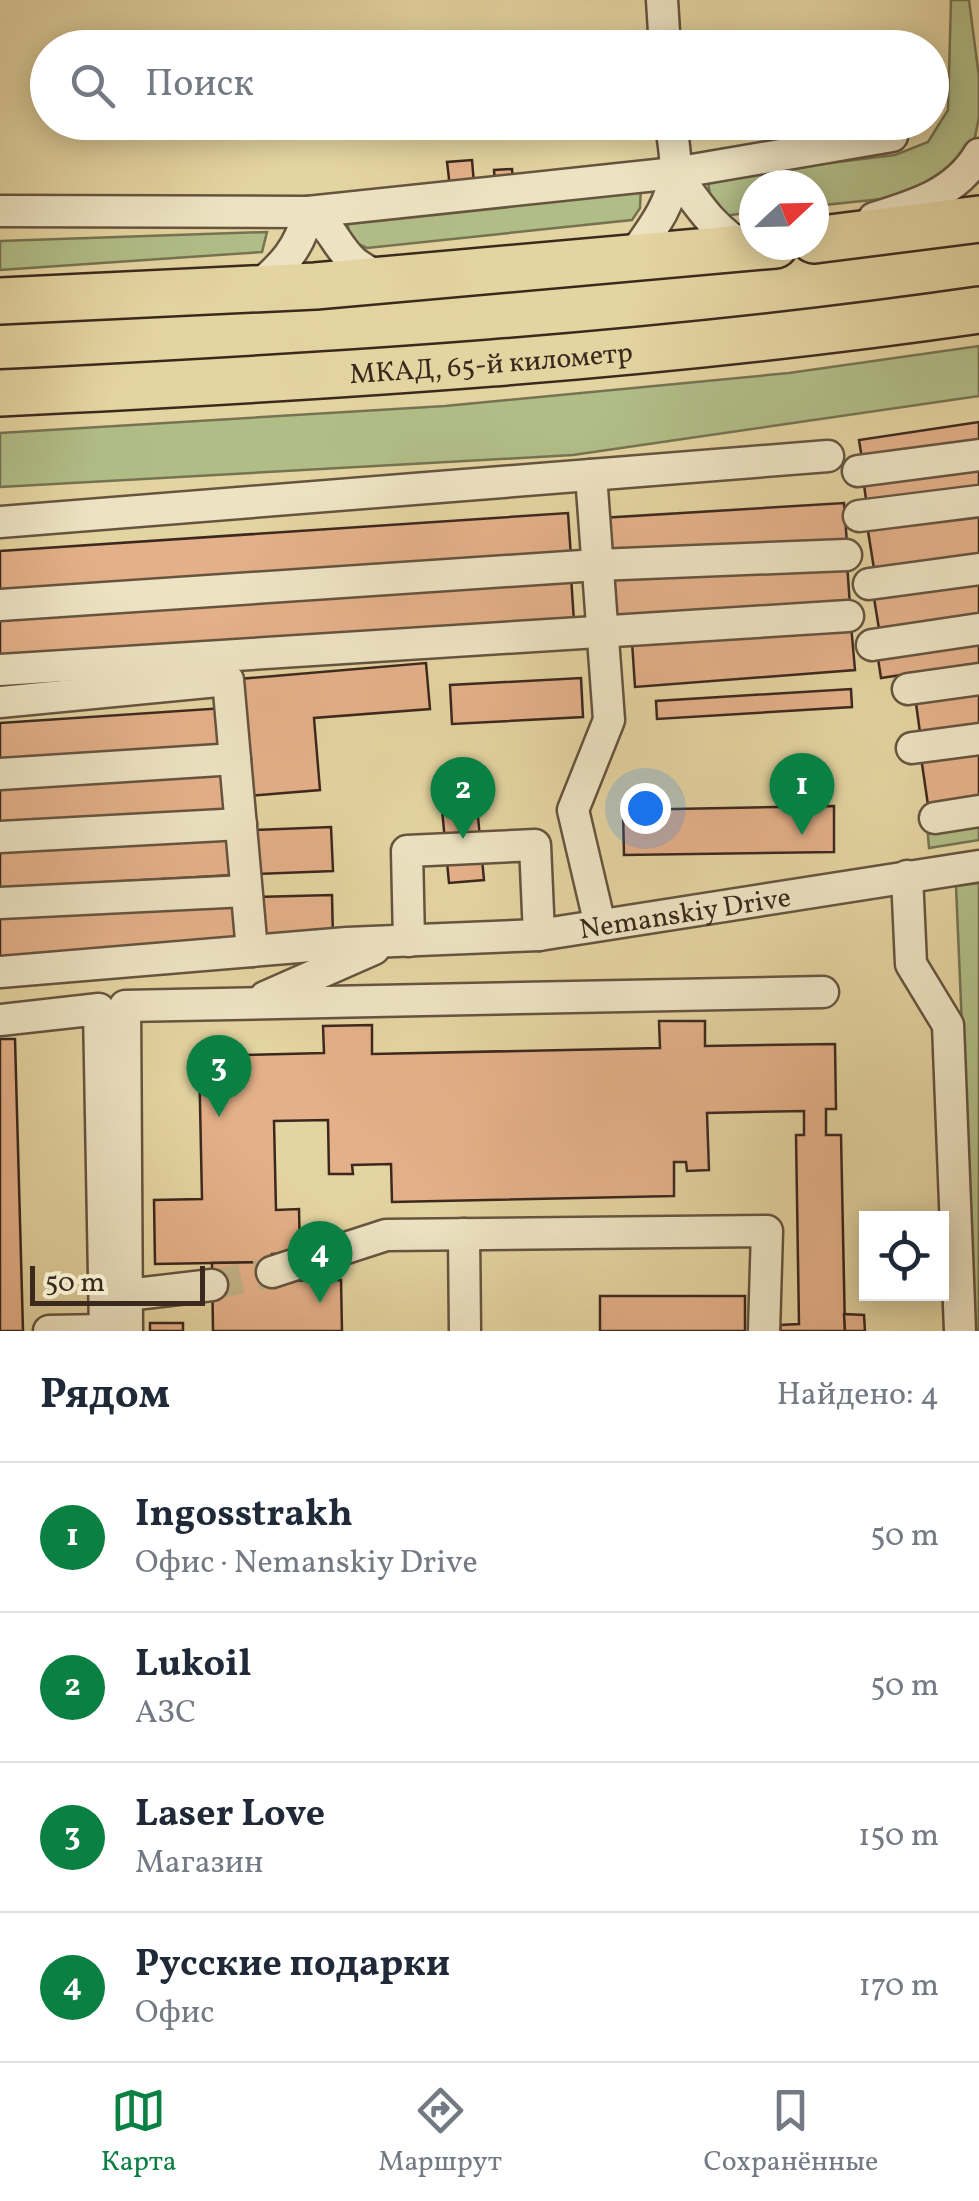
<!DOCTYPE html>
<html lang="ru">
<meta charset="utf-8">
<style>
:root{--surface:#fff;--page:#f2f2f3;--text:#1f2937;--muted:#747a83;--line:#e0e1e3;--accent:#0b8043}
body{margin:0;font-family:Vollkorn,serif;background:var(--page);color:var(--text)}
.controls{position:absolute;right:30px;bottom:30px;display:grid;overflow:hidden;border-radius:0px;box-shadow:0 5px 25px #0003}
.controls button{width:90px;height:90px;display:grid;place-items:center;padding:0;border:0;border-bottom:2px solid var(--line);background:var(--surface);color:var(--text);font:50px sans-serif}
.compass{position:absolute;left:739px;top:170px;width:90px;height:90px;border-radius:50%;background:var(--surface);box-shadow:0 5px 25px #0003;rotate:68deg}
.scale{position:absolute;left:30px;bottom:25px;width:175px;box-sizing:border-box;padding-left:10px;border:5px solid #3c291e;border-top:0;font-size:28px;line-height:35px;white-space:nowrap;color:#3c291e;-webkit-text-stroke:8px #ede3c2;paint-order:stroke}
.you{position:absolute;left:645px;top:808px;width:35px;height:35px;margin:-25px;border:8px solid #fff;border-radius:50%;background:#1a73e8;box-shadow:0 0 0 15px #1a73e833}
.badge{display:grid;place-items:center;width:65px;height:65px;border-radius:50%;background:var(--accent);color:#fff;font-size:32px;font-weight:700}
.pin{position:absolute;translate:-50% -82px;filter:drop-shadow(0 2px 5px #0008)}
.pin::after{content:'';position:absolute;top:52px;width:35px;height:30px;background:inherit;clip-path:polygon(0 0,100% 0,50% 100%)}
.list{margin:0;padding:0;list-style:none}
h2{display:flex;justify-content:space-between;align-items:center;height:130px;margin:0;padding:0 40px;font-size:42px}
h2 small{font-size:32px;font-weight:400;color:var(--muted)}
.list li{display:grid;grid-template-columns:65px 1fr auto;gap:30px;align-items:center;box-sizing:border-box;height:150px;padding:0 40px;border-top:2px solid var(--line)}
.list b{display:block;font-size:38px;white-space:nowrap}
.list p{margin:0;font-size:32px;white-space:nowrap;color:var(--muted)}
.list em{font-size:32px;font-style:normal;color:var(--muted)}
.icon{flex:none;width:55px;height:55px;fill:none;stroke:currentColor;stroke-width:2;stroke-linecap:round;stroke-linejoin:round}
.map{position:relative;flex:none;width:979px;height:1331px;overflow:hidden}
.search{position:absolute;background:var(--surface);box-shadow:0 5px 25px #0003;left:30px;right:30px;top:30px;height:110px;display:flex;align-items:center;gap:25px;box-sizing:border-box;padding:0 35px;border-radius:55px;color:var(--muted);font-size:38px}
.sheet{height:730px;background:var(--surface)}
nav{display:flex;justify-content:space-around;align-items:center;box-sizing:border-box;height:140px;border-top:2px solid var(--line);background:var(--surface);font-size:28px;color:var(--muted)}
nav a{display:grid;justify-items:center;gap:5px}
nav .on{color:var(--accent)}
.map>svg:first-child{display:block}
</style>
<div class="map">
<svg width="979" height="1331" viewBox="0 0 979 1331">
<rect width="100%" height="100%" fill="#e4d4a1"/>
<filter id="stains"><feTurbulence type="fractalNoise" baseFrequency=".002" numOctaves="4"/><feColorMatrix values="0 0 0 0 .2 0 0 0 0 .09 0 0 0 0 .02 0 0 0 .5 -.17"/></filter>
<radialGradient id="worn" r=".72"><stop offset=".6" stop-color="#630" stop-opacity="0"/><stop offset="1" stop-color="#630" stop-opacity=".3"/></radialGradient>
<!-- green -->
<g fill="#b1bd87" stroke="#767352" stroke-width="2.5">
<polygon points="951,0 969,0 979,77 979,117 974,142 942,178 891,198 814,206 814,185 754,185 754,212 724,216 712,204 707,178 895,155 928,142 948,110"/>
<polygon points="641,186 640,208 632,220 367,248 351,241 347,222"/>
<polygon points="267,232 262,252 0,270 0,241"/>
<polygon points="979,346 979,396 573,455 0,487 0,433 445,406 789,373"/>
<polygon points="979,816 979,840 929,848 927,824"/>
<polygon points="979,883 979,1331 975,1331 956,886"/>
</g>
<!-- building -->
<g fill="#e4b089" stroke="#3c291e" stroke-width="2.5">
<polygon points="472,160 474,184 450,187 447,162"/>
<polygon points="512,169 513,181 495,182 494,170"/>
<polygon points="979,422 979,448 863,465 859,440"/>
<polygon points="979,463 979,493 867,507 863,477"/>
<polygon points="844,503 847,544 604,559 601,518"/>
<polygon points="568,513 571,557 0,595 0,551"/>
<polygon points="979,515 979,560 875,575 868,531"/>
<polygon points="847,563 850,606 617,621 614,578"/>
<polygon points="571,576 574,622 0,661 0,615"/>
<polygon points="979,577 979,621 880,635 873,592"/>
<polygon points="851,625 855,670 635,687 632,642"/>
<polygon points="979,638 979,663 881,678 877,652"/>
<polygon points="426,663 430,709 314,718 320,790 249,796 239,679"/>
<polygon points="581,678 583,717 452,724 450,685"/>
<polygon points="979,687 979,733 921,740 915,696"/>
<polygon points="851,689 852,707 657,719 656,701"/>
<polygon points="224,708 227,746 0,761 0,723"/>
<polygon points="979,749 979,797 928,805 921,757"/>
<polygon points="227,770 229,812 0,827 0,785"/>
<polygon points="476,796 484,880 449,883 441,799"/>
<polygon points="834,806 834,852 624,855 623,810"/>
<polygon points="331,827 333,871 257,874 255,830"/>
<polygon points="232,836 234,875 0,888 0,849"/>
<polygon points="332,895 333,939 257,941 256,897"/>
<polygon points="237,900 239,946 0,960 0,913"/>
<polygon points="659,1021 705,1021 705,1046 835,1044 836,1109 826,1109 826,1135 841,1135 845,1331 781,1331 780,1325 799,1324 796,1135 804,1135 804,1111 707,1113 709,1170 687,1171 686,1162 674,1162 674,1196 392,1202 391,1164 352,1165 353,1174 329,1174 328,1120 274,1121 276,1210 299,1209 300,1253 272,1254 271,1262 155,1264 154,1200 202,1199 199,1056 324,1053 323,1026 372,1025 372,1054 660,1048"/>
<polygon points="0,1039 15,1039 23,1331 0,1331"/>
<polygon points="271,1262 272,1281 341,1280 342,1331 213,1331 212,1263"/>
<rect x="600" y="1296" width="145" height="35"/>
<polygon points="844,1314 864,1315 865,1331 845,1331"/>
<rect x="150" y="1323" width="33" height="8"/>
</g>
<g fill="none" stroke-linecap="round" stroke-linejoin="round">
<!-- minor-tunnel -->
<polyline stroke="#c2b287" stroke-width="30" stroke-dasharray="30 15" stroke-linecap="butt" points="212,1285 272,1272"/>
<!-- minor casing -->
<g stroke="#66543f" stroke-width="35">
<g id="minor">
<polyline points="662,0 665,48"/>
<path d="M675,173C699,205 710,226 745,248"/>
<polyline points="0,211 308,212 675,173 892,136"/>
<path d="M874,218C916,205 956,193 979,154"/>
<path d="M630,260C648,234 672,206 675,172C677,157 672,138 671,122"/>
<path d="M255,289C282,267 301,247 308,212C330,221 336,247 354,262C363,269 374,275 384,280"/>
<polyline points="858,471 979,455"/>
<polyline points="591,475 609,720 573,810 600,925"/>
<polyline points="859,516 979,501"/>
<polyline points="0,522 828,456"/>
<polyline points="869,584 979,569"/>
<polyline points="0,605 597,565 846,555"/>
<polyline points="872,645 979,629"/>
<polyline points="0,670 848,616"/>
<polyline points="908,689 979,679"/>
<polyline points="0,702 228,680 252,951"/>
<polyline points="912,748 979,739"/>
<polyline points="0,774 235,759"/>
<polyline points="935,818 979,811"/>
<polyline points="0,837 241,824"/>
<polyline points="907,876 911,964 948,1025 960,1331"/>
<polyline points="0,903 246,891"/>
<polyline points="409,941 407,851 535,845 539,935"/>
<path id="s1" d="M0,972L347,943L539,935L979,866"/>
<polyline points="265,997 374,949"/>
<polyline points="0,1020 99,1009 105,1331"/>
<polyline points="464,1234 465,1331"/>
<polyline points="272,1272 386,1235 767,1231 764,1331"/>
<polyline points="127,1295 212,1285"/>
<polyline points="49,1331 105,1330"/>
<polyline points="127,1331 125,1006 823,992"/>
</g>
</g>
<!-- highway casing -->
<g stroke="#3c291e" stroke-width="50">
<g id="highway">
<polyline points="814,240 979,219"/>
<polyline points="0,301 315,286 775,245"/>
<path id="s2" d="M0,393C328,377 654,357 979,310"/>
</g>
</g>
<!-- minor -->
<use href="#minor" stroke="#ede3c2" stroke-width="30"/>
<!-- highway -->
<use href="#highway" stroke="#e4d4a1" stroke-width="45"/>
</g>
<g text-anchor="middle" stroke-width="9" stroke-linejoin="round" paint-order="stroke">
<!-- street labels -->
<g font-size="28" fill="#3c291e" stroke="#ede3c2">
<text dy="10" stroke="none"><textPath href="#s2" startOffset="492">МКАД, 65-й километр</textPath></text>
<text dy="10" stroke="none"><textPath href="#s1" startOffset="688">Nemanskiy Drive</textPath></text>
</g>
</g>
<rect width="100%" height="100%" filter="url(#stains)"/>
<rect width="100%" height="100%" fill="url(#worn)"/>
</svg>
<div class="controls">
<button><svg class="icon" aria-label="locate" viewBox="0 0 24 24"><circle cx="12" cy="12" r="6"/><path d="M12 2v4M12 18v4M2 12h4M18 12h4"/></svg></button>
</div>
<svg class="compass" viewBox="-18 -18 36 36"><path d="M0-13l5 13h-10z" fill="#e53935"/><path d="M0 13l5-13h-10z" fill="#747a83"/></svg>
<div class="scale">50 m</div>
<div class="you"></div>
<div class="pin badge" style="left:802px;top:835px">1</div>
<div class="pin badge" style="left:463px;top:839px">2</div>
<div class="pin badge" style="left:219px;top:1117px">3</div>
<div class="pin badge" style="left:320px;top:1303px">4</div>
<div class="search"><svg class="icon" aria-label="search" viewBox="0 0 24 24"><circle cx="10" cy="10" r="6"/><path d="M15 15l6 6"/></svg>Поиск</div>
</div>
<section class="sheet">
<h2>Рядом<small>Найдено: 4</small></h2>
<ul class="list">
<li><span class="badge">1</span><div><b>Ingosstrakh</b><p>Офис · Nemanskiy Drive</p></div><em>50 m</em></li>
<li><span class="badge">2</span><div><b>Lukoil</b><p>АЗС</p></div><em>50 m</em></li>
<li><span class="badge">3</span><div><b>Laser Love</b><p>Магазин</p></div><em>150 m</em></li>
<li><span class="badge">4</span><div><b>Русские подарки</b><p>Офис</p></div><em>170 m</em></li>
</ul>
</section>
<nav>
<a class="on"><svg class="icon" aria-label="map" viewBox="0 0 24 24"><path d="M3 6l6-2 6 2 6-2v14l-6 2-6-2-6 2zM9 4v14M15 6v14"/></svg>Карта</a>
<a><svg class="icon" aria-label="directions" viewBox="0 0 24 24"><path d="M12 3l9 9-9 9-9-9zM9 14v-3h6M13 9l2 2-2 2"/></svg>Маршрут</a>
<a><svg class="icon" aria-label="saved" viewBox="0 0 24 24"><path d="M7 4h10v16l-5-4-5 4z"/></svg>Сохранённые</a>
</nav>
